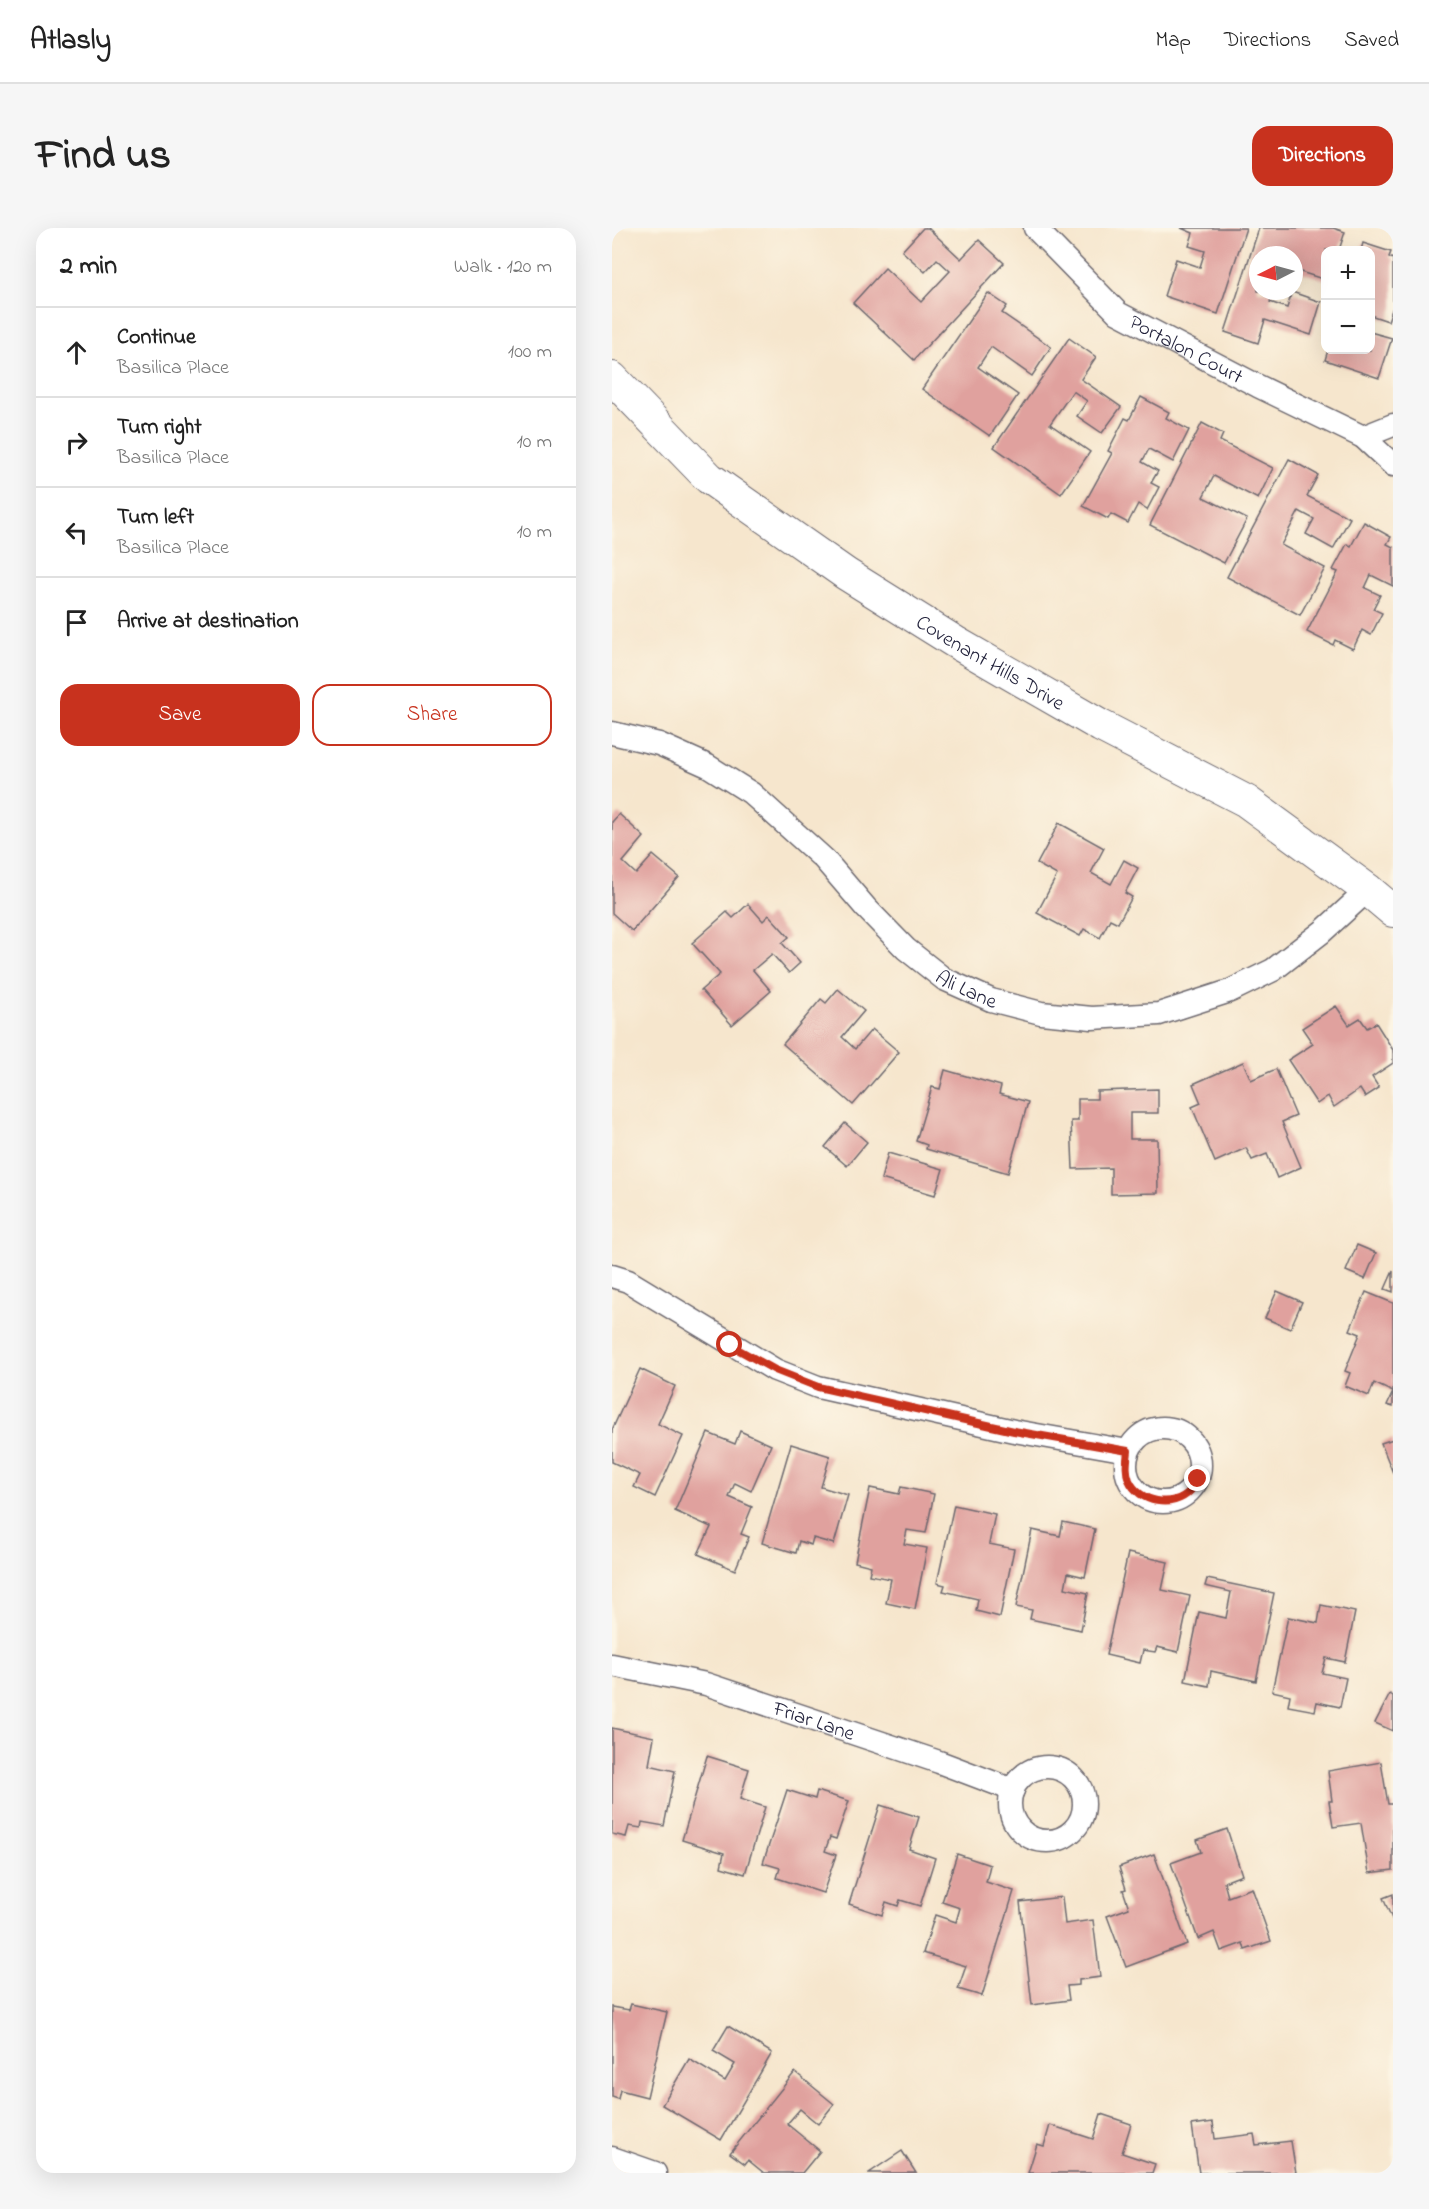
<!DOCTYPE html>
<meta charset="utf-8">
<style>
:root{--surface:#fff;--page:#f6f6f6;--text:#222;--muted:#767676;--line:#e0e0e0;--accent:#c8321e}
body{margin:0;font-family:"Indie Flower",sans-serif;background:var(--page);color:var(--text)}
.controls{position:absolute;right:18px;top:18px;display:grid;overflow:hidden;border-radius:12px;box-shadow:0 6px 24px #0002}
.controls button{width:54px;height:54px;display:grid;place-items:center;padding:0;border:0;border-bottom:2px solid var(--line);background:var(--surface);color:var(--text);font:30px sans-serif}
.compass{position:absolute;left:637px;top:18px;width:54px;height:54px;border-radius:50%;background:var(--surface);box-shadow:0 6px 24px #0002;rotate:264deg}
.stop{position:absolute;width:18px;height:18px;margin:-14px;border:4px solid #c8321e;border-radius:50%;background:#fff}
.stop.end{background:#c8321e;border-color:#fff;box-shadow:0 2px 6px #0008}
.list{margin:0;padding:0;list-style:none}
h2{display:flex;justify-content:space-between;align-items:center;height:78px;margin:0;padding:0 24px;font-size:26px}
h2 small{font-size:20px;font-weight:400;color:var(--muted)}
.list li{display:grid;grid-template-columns:39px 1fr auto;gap:18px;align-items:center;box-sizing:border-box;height:90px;padding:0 24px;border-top:2px solid var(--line)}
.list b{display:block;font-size:22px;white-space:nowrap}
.list p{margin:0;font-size:20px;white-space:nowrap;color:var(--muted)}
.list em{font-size:20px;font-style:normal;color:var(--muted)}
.actions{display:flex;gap:12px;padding:18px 24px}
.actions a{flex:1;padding:14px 0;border:2px solid var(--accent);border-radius:18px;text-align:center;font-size:21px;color:var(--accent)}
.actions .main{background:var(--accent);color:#fff}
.icon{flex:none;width:33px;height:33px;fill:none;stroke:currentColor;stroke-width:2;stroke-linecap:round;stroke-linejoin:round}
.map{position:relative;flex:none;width:781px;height:1945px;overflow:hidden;border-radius:18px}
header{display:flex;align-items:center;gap:36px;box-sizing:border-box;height:84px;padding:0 30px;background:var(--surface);border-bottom:2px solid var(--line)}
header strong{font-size:28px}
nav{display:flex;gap:33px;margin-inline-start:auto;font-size:21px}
.intro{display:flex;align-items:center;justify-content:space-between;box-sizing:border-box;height:144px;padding:0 36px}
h1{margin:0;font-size:42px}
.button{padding:15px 27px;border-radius:18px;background:var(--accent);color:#fff;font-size:21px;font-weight:700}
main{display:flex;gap:36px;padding:0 36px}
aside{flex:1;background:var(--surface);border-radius:18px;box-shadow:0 6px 24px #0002}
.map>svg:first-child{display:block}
</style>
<header>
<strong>Atlasly</strong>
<nav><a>Map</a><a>Directions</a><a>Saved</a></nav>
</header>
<div class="intro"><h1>Find us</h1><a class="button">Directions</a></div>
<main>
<aside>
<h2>2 min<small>Walk · 120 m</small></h2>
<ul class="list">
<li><svg class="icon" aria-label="ahead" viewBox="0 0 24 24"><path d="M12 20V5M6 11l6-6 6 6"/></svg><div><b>Continue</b><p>Basilica Place</p></div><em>100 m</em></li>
<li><svg class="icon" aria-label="right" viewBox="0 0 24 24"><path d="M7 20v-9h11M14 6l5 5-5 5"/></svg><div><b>Turn right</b><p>Basilica Place</p></div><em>10 m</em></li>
<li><svg class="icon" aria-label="left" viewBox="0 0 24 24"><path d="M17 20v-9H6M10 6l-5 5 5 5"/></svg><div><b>Turn left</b><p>Basilica Place</p></div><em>10 m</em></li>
<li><svg class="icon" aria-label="arrive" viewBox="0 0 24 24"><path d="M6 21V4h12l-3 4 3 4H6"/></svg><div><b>Arrive at destination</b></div></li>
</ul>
<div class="actions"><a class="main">Save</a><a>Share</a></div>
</aside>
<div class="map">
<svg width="781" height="1945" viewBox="0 0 781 1945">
<rect width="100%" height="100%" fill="#fcf5e5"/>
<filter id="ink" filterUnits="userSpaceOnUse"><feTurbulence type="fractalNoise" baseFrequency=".0167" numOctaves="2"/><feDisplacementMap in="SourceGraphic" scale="12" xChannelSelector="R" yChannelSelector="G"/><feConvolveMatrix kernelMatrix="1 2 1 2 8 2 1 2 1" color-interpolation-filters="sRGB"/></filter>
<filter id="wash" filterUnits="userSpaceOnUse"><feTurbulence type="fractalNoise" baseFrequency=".008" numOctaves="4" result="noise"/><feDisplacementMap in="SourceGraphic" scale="24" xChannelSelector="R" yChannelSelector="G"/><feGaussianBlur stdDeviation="1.35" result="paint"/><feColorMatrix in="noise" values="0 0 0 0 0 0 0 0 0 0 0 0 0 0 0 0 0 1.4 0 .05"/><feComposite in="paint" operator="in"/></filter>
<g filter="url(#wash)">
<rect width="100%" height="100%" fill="#f6e6cd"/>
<g id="blocks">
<!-- building -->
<g fill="#e0a19e">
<polygon points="311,0 316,0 349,31 367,12 392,35 302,132 241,75 273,40 309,74 338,43 325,31 313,44 290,23"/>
<polygon points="569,0 634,0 606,86 552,68 564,31 588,39 593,23 577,18 581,5"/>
<polygon points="647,0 721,0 733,4 727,22 714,22 714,52 682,42 682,27 646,27 646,63 662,63 658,74 675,80 680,64 709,74 699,107 653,92 646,115 613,104"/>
<polygon points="751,15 779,24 777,29 781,31 781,79 776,93 758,87 758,22 749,22"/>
<polygon points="376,65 395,78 390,85 439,119 420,148 379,119 366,139 406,167 378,208 310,161"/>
<polygon points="758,104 780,110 767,150 713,132 716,122 758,122"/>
<polygon points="457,110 484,129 469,151 509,179 490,205 465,188 475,173 461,163 438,196 478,224 449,266 382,219"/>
<polygon points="529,169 557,184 554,190 577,202 561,234 537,221 530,234 546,243 539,255 547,259 535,282 526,276 516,295 499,286 496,291 471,278 500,225 496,223 513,190 517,192"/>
<polygon points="590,195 611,206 608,213 661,240 646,271 602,248 591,269 635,291 612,335 538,297"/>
<polygon points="677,231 706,247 695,268 738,290 721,321 694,306 702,291 687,283 669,317 713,340 688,387 615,349"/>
<polygon points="752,294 779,309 775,316 781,319 781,358 759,347 753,360 768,367 761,381 770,385 759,407 750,402 741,421 723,412 721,417 695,404 726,344 721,342 735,316 739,318"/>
<polygon points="7,586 32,609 11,634 24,646 41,627 67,649 20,703 0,685 0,594"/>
<polygon points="447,595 492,620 479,645 499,656 512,632 526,640 513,665 520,669 506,695 498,691 488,710 472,701 468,708 425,685 445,647 425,636"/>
<polygon points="136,676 151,693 157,687 177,709 170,715 188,735 177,745 160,726 141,742 159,763 120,797 89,762 108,746 80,715 115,684 121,690"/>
<polygon points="226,761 252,783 230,809 243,821 260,801 287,824 241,877 171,816 209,771 214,775"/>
<polygon points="724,778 737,797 748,790 755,800 764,795 781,822 781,835 760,849 767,860 753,869 748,861 722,879 716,868 705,876 676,832 701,816 690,800"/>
<polygon points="631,834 639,852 664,841 684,888 670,894 689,939 665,950 655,926 640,932 634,920 603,934 580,879 589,875 581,856"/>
<polygon points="333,842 389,858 387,866 416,874 396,945 314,921 315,917 304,913 320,859 328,861"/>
<polygon points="546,861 546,885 518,885 518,911 545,911 546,965 499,966 499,940 461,941 459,893 466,893 466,871 485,871 485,863"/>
<polygon points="233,895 255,914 235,938 213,919"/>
<polygon points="276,925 331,941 323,967 269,951"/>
<polygon points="745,1017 764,1025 753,1051 734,1043"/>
<polygon points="781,1043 781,1064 773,1061"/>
<polygon points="665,1063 690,1074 678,1101 653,1090"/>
<polygon points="754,1064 781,1075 781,1179 775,1177 781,1164 762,1155 757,1168 733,1158 738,1145 733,1143 748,1106 738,1102"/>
<polygon points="28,1141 63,1158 46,1196 71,1208 43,1269 22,1259 28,1247 0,1234 0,1202"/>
<polygon points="128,1203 159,1217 139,1263 123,1255 117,1269 140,1279 129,1306 137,1309 123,1342 86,1326 99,1299 63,1283 96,1205 123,1216"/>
<polygon points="781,1211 781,1245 769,1215"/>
<polygon points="179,1216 218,1228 209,1259 236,1267 222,1316 201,1310 199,1317 187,1313 184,1325 150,1315"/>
<polygon points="289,1259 322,1266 314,1305 295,1302 292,1316 315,1320 303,1381 274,1375 279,1351 257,1347 259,1338 243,1334 258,1260 287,1266"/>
<polygon points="342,1277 383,1286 377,1316 402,1321 388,1389 364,1383 366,1371 331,1363 333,1357 325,1355"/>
<polygon points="451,1294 483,1301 473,1349 456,1345 453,1360 476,1365 469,1402 418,1391 420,1382 404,1379 420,1302 448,1308"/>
<polygon points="516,1325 556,1334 550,1362 578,1368 566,1424 545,1419 543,1424 531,1422 528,1435 494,1427"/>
<polygon points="595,1351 662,1365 644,1453 599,1443 597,1458 573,1453 587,1384 614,1390 619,1364 593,1358"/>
<polygon points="709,1377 743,1384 733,1434 714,1430 710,1445 734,1450 728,1479 705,1474 703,1483 676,1478 678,1467 660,1463 676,1389 706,1395"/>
<polygon points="778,1466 781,1468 781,1503 763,1495"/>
<polygon points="0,1500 42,1509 37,1537 63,1543 52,1598 30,1594 29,1600 17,1598 14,1609 0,1606"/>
<polygon points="95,1528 137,1541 128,1571 153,1579 133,1646 109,1639 112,1625 70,1612"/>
<polygon points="769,1534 776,1576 781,1576 781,1642 757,1645 749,1595 721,1599 717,1573 720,1573 716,1543"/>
<polygon points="175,1562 203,1571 205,1563 237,1573 224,1611 218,1609 213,1623 224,1627 211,1665 165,1650 168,1640 151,1635"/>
<polygon points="268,1577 307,1589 297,1621 323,1630 308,1678 288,1672 286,1678 274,1674 270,1687 237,1676"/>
<polygon points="615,1601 630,1647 612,1654 616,1669 640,1660 659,1713 633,1722 631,1715 609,1723 602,1704 586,1711 559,1635 589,1624 585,1612"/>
<polygon points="345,1626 378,1637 374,1654 402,1663 370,1768 346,1761 354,1738 311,1725 323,1687 344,1694 348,1680 330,1674"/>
<polygon points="542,1626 575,1716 514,1739 495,1688 517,1680 511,1662 514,1661 507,1639"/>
<polygon points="781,1666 781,1693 771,1670"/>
<polygon points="450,1669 453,1696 481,1692 488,1749 467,1752 467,1757 455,1758 457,1772 420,1777 408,1674"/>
<polygon points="19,1776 55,1784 35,1869 8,1862 6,1871 0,1869 0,1779 17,1782"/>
<polygon points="116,1798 160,1825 109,1912 50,1877 77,1831 113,1853 123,1836 101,1823"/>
<polygon points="183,1844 222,1876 206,1896 188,1881 175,1896 208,1923 190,1945 152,1945 136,1932 133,1936 118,1925"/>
<polygon points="489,1886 519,1896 510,1925 543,1936 540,1945 416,1945 425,1916 432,1918 438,1897 481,1911"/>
<polygon points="601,1894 603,1911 642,1906 644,1917 679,1913 684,1945 587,1945 580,1897"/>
<polygon points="290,1923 304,1945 257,1945"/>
</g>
</g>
</g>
<g filter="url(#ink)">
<use href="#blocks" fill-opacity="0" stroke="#6c676e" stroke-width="1.5"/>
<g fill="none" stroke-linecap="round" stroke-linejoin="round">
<!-- street casing -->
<g stroke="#6c676e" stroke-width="25">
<g id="street">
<path id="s1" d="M423,0L506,85L646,158L751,209L781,237"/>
<polyline points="751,209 781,197"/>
<path id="s2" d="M0,505L47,516L96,538L139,565L212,631L254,680L294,721L332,751L379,772L429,785L480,790L547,786L618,763L661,742L710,704L756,662"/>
<polyline points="0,1048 16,1053 163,1142 206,1159 402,1203 516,1223"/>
<circle cx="551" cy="1237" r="37"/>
<path id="s3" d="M0,1437L94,1456L327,1534L401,1562"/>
<circle cx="435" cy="1576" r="37"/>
<polyline points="0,1930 43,1945"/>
</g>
</g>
<!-- secondary casing -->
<g stroke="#6c676e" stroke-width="34">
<g id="secondary">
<path id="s4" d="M0,150L97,250L234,346L343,414L489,498L634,573L756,662L781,683"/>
</g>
</g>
<!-- street -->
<use href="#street" stroke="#fff" stroke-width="22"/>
<!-- secondary -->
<use href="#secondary" stroke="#fff" stroke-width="32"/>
</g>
</g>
<g fill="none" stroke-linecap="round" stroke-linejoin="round" filter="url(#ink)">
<!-- route -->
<path stroke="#c8321e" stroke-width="8" d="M118,1117L163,1142L206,1159L402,1203L516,1223C515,1233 513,1242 517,1252C527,1275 561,1281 578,1263C581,1259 584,1254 586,1251"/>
</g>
<g text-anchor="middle" stroke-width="5" stroke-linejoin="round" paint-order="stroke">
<!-- street labels -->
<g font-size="21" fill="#22223b" stroke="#fcf5e5">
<text dy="7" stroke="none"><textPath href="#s1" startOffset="196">Portalon Court</textPath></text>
<text dy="7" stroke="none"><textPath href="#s4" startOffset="476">Covenant Hills Drive</textPath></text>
<text dy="7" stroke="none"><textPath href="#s2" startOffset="446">Ali Lane</textPath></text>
<text dy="7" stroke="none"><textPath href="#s3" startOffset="210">Friar Lane</textPath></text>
</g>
</g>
</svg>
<div class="controls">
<button>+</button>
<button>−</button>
</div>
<svg class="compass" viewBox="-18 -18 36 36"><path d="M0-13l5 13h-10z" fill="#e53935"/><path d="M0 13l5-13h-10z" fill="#767676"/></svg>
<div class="stop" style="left:118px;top:1117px"></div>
<div class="stop end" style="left:586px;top:1251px"></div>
</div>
</main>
